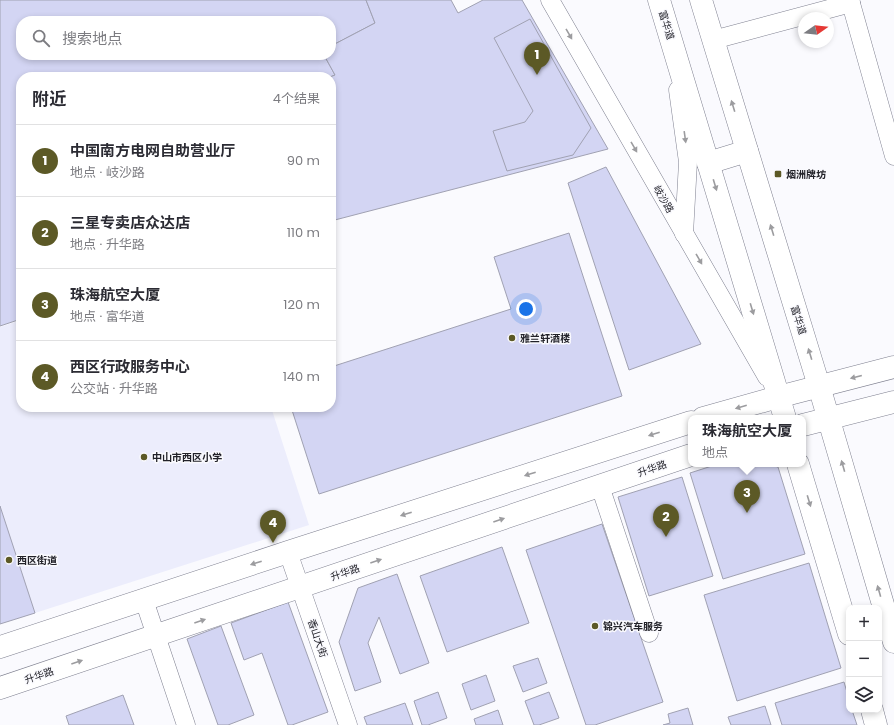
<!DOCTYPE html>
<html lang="zh">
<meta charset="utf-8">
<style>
:root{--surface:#fff;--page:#f2f2f3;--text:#2b2b33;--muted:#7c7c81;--line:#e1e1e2;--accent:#5c5926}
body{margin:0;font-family:Poppins,"Noto Sans SC",sans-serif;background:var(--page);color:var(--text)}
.controls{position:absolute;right:12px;bottom:12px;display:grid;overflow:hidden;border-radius:8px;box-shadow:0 2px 6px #0003}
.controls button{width:36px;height:36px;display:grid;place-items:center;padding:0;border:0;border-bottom:1px solid var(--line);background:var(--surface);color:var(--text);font:20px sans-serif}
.compass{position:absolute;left:798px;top:12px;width:36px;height:36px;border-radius:50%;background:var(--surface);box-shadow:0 2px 6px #0003;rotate:76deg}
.you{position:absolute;left:526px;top:309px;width:14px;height:14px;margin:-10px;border:3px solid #fff;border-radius:50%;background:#1a73e8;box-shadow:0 0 0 6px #1a73e833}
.badge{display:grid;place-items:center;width:26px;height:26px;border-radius:50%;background:var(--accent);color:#fff;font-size:13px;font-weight:700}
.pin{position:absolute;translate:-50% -33px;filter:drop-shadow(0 1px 2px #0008)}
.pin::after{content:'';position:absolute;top:21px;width:14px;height:12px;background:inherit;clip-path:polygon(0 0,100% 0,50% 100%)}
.popup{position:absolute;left:688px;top:415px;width:118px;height:52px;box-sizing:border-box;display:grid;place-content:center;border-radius:8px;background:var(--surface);filter:drop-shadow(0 1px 3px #0005);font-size:13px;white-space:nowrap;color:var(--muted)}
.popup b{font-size:15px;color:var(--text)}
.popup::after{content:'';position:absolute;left:50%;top:100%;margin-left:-8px;border:8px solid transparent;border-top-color:var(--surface)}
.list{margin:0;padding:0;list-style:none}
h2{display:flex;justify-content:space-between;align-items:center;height:52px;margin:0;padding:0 16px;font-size:17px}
h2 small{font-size:13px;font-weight:400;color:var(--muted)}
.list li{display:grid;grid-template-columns:26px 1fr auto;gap:12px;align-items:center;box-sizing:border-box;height:72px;padding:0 16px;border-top:1px solid var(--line)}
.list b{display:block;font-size:15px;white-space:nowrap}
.list p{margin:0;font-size:13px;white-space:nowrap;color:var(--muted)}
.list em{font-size:13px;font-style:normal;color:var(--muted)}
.icon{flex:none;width:22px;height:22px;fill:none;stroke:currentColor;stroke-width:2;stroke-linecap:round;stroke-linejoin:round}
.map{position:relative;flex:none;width:894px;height:725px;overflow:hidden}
.search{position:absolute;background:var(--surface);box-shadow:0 2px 6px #0003;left:16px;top:16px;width:320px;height:44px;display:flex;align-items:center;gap:10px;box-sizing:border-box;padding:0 14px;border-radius:16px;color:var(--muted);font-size:15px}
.panel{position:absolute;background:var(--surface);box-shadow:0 2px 6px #0003;left:16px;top:72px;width:320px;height:340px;border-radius:16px}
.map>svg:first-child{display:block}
</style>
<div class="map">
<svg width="894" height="725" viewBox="0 0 894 725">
<rect width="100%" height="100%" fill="#fafafe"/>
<!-- built -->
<polygon fill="#ecedfc" points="21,320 21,407 271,407 309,525 35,613 0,506 0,327"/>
<!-- building -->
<g fill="#d3d5f3" stroke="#a0a1b2">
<polygon points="0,0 366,0 375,23 331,46 331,21 21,21 21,55 324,55 335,75 330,77 21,77 21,319 0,326"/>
<polygon points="366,0 451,0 458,13 483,0 522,0 608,149 331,221 330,77 335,75 324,55 331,55 331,46 375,23"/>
<polygon points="530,19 591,128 573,155 507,171 493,131 525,122 533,111 494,38"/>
<polygon points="606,167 701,344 629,370 568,183"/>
<polygon points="569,233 622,396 319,494 291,407 331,407 331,367 511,309 494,257"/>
<polygon points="718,464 767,464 778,467 805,554 723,579 690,473"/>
<polygon points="682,477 713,576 649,596 618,497"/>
<polygon points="0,506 35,613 0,624"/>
<polygon points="602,524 663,702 595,725 586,725 526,550"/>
<polygon points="502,547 529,623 447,652 420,576"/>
<polygon points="809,563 841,668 737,701 704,595"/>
<polygon points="397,574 429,663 400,674 379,617 368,643 381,682 355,691 339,642 358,588"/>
<polygon points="288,602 328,712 292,725 288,725 262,653 244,660 231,623"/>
<polygon points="221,626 254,715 228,725 218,725 187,639"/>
<polygon points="538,658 547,683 523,692 513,666"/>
<polygon points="486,675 495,701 471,710 462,684"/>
<polygon points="844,682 849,699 849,710 852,710 857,725 782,725 775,703"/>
<polygon points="438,692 447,718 428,725 422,725 414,701"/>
<polygon points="549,692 559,718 539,725 534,725 525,701"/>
<polygon points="123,695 134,725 69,725 66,716"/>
<polygon points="405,703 413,725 367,725 364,717"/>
<polygon points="765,706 771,725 731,725 728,717"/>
<polygon points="688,708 693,725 663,725 670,723 668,714"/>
<polygon points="498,710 503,725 476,725 474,719"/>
</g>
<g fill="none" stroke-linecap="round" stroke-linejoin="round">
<!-- minor casing -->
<g stroke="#7f8090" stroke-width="19">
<g id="minor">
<polyline points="550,0 767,377"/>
<polyline points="850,0 894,156"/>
<polyline points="713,40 851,3"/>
<polyline points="678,90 688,162 684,234"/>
<polyline points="600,486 649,633"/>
<polyline points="288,552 348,725"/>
<polyline points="144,600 186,725"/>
</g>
</g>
<!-- major casing -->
<g stroke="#7f8090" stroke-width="23">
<g id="major">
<polyline points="659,0 785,418"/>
<polyline points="701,0 819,386 894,642"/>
<polyline points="708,163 747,151"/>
<polyline points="703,418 778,397 894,367"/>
<polyline points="803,425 894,402"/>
<polyline points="798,464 849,634"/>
<polyline points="0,647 288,552 691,422"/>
<polyline points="0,688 691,455"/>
<polyline points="872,710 876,725"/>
</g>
</g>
<!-- minor -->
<use href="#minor" stroke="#fff" stroke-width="18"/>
<!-- major -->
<use href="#major" stroke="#fff" stroke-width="22"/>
</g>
<!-- one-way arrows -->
<defs><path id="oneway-solid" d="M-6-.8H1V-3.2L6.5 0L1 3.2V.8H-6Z"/></defs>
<g fill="#9c9c9f">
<use href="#oneway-solid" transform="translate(569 34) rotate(60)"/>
<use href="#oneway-solid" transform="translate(733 106) rotate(-107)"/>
<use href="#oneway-solid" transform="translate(685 137) rotate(82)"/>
<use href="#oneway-solid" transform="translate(634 147) rotate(60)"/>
<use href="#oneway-solid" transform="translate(715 185) rotate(73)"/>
<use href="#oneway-solid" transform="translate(772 230) rotate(-107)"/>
<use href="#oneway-solid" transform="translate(699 259) rotate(60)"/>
<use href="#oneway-solid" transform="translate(752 309) rotate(73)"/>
<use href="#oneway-solid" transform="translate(810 354) rotate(-107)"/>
<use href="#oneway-solid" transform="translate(856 377) rotate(166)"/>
<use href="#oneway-solid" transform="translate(741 407) rotate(164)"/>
<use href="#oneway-solid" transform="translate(654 434) rotate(162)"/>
<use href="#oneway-solid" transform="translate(843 466) rotate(-106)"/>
<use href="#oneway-solid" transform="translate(530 474) rotate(162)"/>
<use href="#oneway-solid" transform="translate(809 501) rotate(73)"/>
<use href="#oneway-solid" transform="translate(406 514) rotate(162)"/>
<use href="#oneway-solid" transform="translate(499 520) rotate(-19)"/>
<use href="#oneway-solid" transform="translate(376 561) rotate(-19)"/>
<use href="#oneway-solid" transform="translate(256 563) rotate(162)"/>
<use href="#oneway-solid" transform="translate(879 591) rotate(-106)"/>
<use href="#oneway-solid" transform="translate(200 621) rotate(-19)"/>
<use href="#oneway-solid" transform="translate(77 662) rotate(-19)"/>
</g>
<!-- markers -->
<g fill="#5c5926" stroke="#fafafe" stroke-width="1.5">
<rect x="774" y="170" width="8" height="8" rx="2"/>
<circle cx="512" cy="338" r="4"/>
<circle cx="144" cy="457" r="4"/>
<circle cx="9" cy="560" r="4"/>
<circle cx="595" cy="626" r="4"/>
</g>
<g text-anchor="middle" stroke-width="3" stroke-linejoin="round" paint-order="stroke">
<!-- street labels -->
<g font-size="10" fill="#222229" stroke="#fafafe">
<text transform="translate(667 25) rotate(73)" y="4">富华道</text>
<text transform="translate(664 199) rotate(60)" y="4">岐沙路</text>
<text transform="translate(799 320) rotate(73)" y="4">富华道</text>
<text transform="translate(652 468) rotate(-19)" y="4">升华路</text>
<text transform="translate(345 572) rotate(-19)" y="4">升华路</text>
<text transform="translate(318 638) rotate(71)" y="4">香山大街</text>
<text transform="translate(39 675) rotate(-19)" y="4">升华路</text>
</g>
<!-- poi labels -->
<g font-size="10" font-weight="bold" fill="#222229" stroke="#fafafe" text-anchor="start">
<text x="786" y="178">烟洲牌坊</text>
<text x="520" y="342">雅兰轩酒楼</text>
<text x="152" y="461">中山市西区小学</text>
<text x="17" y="564">西区街道</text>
<text x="603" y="630">锦兴汽车服务</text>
</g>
</g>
</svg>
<div class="controls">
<button>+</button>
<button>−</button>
<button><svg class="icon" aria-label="layers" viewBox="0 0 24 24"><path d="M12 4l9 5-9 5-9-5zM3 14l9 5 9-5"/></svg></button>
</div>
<svg class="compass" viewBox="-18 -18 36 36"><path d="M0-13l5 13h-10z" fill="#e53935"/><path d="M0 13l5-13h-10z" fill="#7c7c81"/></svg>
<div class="you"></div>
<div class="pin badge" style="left:537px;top:75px">1</div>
<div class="pin badge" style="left:666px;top:537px">2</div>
<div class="pin badge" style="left:747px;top:513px">3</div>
<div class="popup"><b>珠海航空大厦</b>地点</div>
<div class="pin badge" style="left:273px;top:543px">4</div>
<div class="search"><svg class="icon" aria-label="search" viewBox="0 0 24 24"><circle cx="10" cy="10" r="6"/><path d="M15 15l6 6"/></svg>搜索地点</div>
<section class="panel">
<h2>附近<small>4个结果</small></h2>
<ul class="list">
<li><span class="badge">1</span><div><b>中国南方电网自助营业厅</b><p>地点 · 岐沙路</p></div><em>90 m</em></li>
<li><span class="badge">2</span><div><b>三星专卖店众达店</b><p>地点 · 升华路</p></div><em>110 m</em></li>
<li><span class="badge">3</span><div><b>珠海航空大厦</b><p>地点 · 富华道</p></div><em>120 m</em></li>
<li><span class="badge">4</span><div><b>西区行政服务中心</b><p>公交站 · 升华路</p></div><em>140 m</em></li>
</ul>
</section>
</div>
